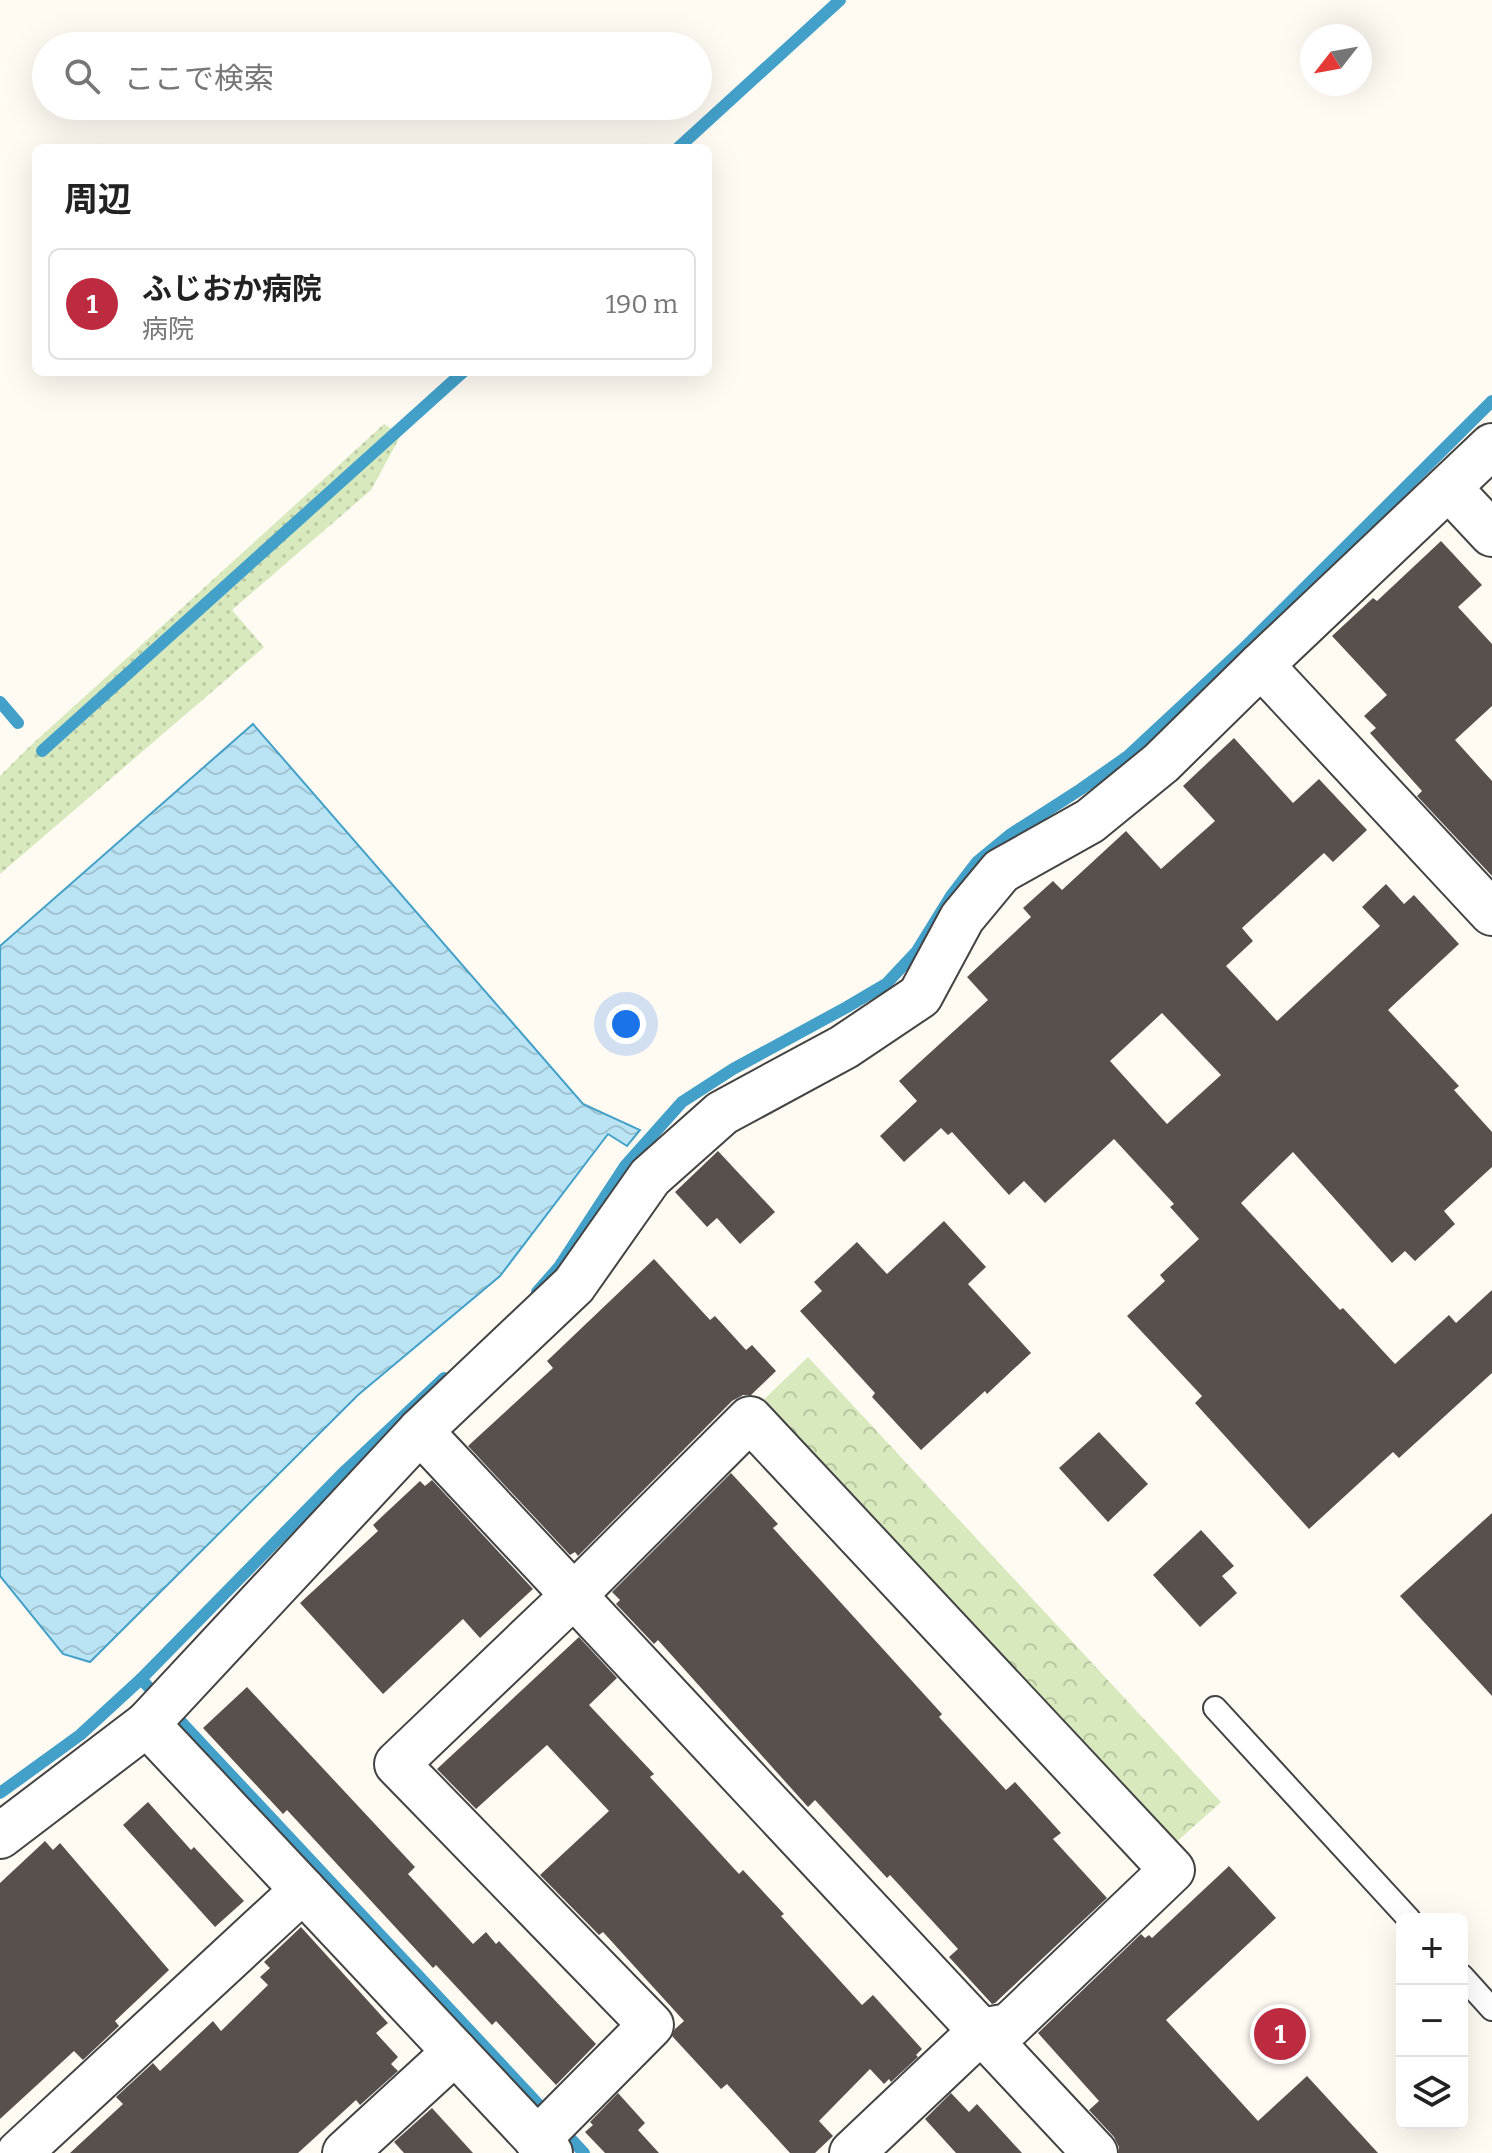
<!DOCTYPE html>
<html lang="ja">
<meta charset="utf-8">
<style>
:root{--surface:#fff;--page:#f2f2f2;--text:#222;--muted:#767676;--line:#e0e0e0;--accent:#bd2b40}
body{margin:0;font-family:Bitter,"Noto Sans JP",serif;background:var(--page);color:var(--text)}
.controls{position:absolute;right:24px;bottom:24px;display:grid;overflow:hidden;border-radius:12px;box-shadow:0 8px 32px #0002}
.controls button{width:72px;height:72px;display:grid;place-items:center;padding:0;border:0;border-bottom:2px solid var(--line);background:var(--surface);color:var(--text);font:40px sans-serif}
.compass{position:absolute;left:1300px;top:24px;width:72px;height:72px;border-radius:50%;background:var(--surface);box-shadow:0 8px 32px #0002;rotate:239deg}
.you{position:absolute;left:626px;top:1024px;width:28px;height:28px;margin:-20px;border:6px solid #fff;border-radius:50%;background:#1a73e8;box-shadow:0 0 0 12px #1a73e833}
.badge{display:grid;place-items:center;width:52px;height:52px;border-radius:50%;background:var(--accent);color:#fff;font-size:26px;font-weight:700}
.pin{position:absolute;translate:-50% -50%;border:4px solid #fff;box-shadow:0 2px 8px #0006}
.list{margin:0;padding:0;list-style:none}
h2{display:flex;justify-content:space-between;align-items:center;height:104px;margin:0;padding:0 32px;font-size:34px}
h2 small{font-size:26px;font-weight:400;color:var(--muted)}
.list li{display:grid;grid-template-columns:52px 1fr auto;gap:24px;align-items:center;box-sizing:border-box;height:112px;margin:0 16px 16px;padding:0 16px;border:2px solid var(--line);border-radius:12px}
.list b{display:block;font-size:30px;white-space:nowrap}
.list p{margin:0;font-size:26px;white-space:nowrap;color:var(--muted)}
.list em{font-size:26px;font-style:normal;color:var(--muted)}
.icon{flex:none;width:44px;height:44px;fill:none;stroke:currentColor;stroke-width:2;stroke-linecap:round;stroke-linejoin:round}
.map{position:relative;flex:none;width:1492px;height:2153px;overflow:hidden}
.search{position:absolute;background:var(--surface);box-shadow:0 8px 32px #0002;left:32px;top:32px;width:680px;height:88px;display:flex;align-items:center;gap:20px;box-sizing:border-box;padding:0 28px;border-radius:44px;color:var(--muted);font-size:30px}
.panel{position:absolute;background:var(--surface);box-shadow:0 8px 32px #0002;left:32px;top:144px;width:680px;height:232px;border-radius:12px}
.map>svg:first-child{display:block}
</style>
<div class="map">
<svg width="1492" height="2153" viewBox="0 0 1492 2153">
<defs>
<pattern id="grass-dots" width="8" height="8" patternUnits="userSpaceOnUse" patternTransform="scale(2)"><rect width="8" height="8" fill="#d8e9bd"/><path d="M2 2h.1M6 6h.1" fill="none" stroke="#b8c7a1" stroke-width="1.8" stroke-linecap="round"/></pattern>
<pattern id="park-crowns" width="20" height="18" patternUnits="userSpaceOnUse" patternTransform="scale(2)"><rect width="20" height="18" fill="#d8e9bd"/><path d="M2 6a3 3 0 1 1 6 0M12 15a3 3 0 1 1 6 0" fill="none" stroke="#b8c7a1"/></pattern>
<pattern id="water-waves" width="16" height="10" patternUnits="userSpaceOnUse" patternTransform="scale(2)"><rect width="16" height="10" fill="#bae4f4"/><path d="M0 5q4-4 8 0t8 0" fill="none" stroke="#9fc3d0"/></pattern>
</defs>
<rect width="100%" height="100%" fill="#fffbf3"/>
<!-- grass -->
<polygon fill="url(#grass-dots)" points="384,424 401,435 371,490 232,610 264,647 0,874 0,776 27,749"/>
<!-- park -->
<polygon fill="url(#park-crowns)" points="808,1357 1221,1802 1172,1846 758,1405"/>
<!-- water -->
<polygon fill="url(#water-waves)" stroke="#43a0c9" stroke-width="2" points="253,724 583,1104 640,1130 627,1146 608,1134 500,1276 358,1395 90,1662 63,1654 0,1576 0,946"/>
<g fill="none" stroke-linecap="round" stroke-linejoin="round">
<!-- stream -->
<g stroke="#43a0c9" stroke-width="12">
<polyline points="678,148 840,0"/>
<polyline points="0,702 18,723"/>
<polyline points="42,751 463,372"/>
<polyline points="537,1292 559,1267 625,1166 682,1102 733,1069 847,1007 886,984 917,951 951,896 977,862 1011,834 1081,789 1128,756 1243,649 1492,401"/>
<polyline points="141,1679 584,2153"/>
<polyline points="0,1793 80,1735 141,1679 345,1471 444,1378"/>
</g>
</g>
<!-- building -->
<g fill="#58504d" fill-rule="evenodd">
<polygon points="1441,541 1482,585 1458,607 1492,644 1492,706 1455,740 1492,781 1492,876 1417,796 1422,791 1370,733 1376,728 1364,716 1387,695 1332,636 1373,598 1377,601"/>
<path d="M1234,738L1293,803L1319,779L1367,830L1333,862L1324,853L1242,928L1253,941L1226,966L1277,1021L1380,926L1362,907L1386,884L1404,904L1414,895L1459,944L1388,1010L1459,1086L1454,1090L1492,1132V1167L1444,1211L1455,1224L1415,1261L1405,1251L1392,1263L1293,1152L1241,1203L1340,1310L1343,1308L1395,1364L1449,1315L1456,1323L1492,1290V1373L1399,1458L1393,1452L1309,1529L1195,1403L1202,1396L1127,1316L1165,1281L1160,1275L1199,1239L1170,1207L1174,1204L1114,1139L1045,1203L1024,1181L1009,1195L952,1132L948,1135L941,1128L904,1162L880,1136L917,1101L899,1081L988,1000L967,977L1031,917L1023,908L1053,881L1062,890L1126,831L1161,869L1215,821L1183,786ZM1162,1013L1221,1075L1167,1124L1110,1061Z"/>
<polygon points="718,1151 775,1212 740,1244 717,1218 707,1227 675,1192"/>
<polygon points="944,1221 986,1267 968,1284 1031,1353 987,1394 985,1391 921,1450 872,1397 875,1393 800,1311 822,1291 814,1282 857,1242 887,1274"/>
<polygon points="654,1259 710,1320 715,1316 746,1350 752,1345 776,1371 751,1395 743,1395 732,1401 578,1556 575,1552 570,1555 468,1446 553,1368 547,1361"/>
<polygon points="1099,1432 1148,1484 1108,1522 1059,1468"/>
<polygon points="731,1473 778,1524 773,1528 942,1714 939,1717 1006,1790 1015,1782 1061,1833 1053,1839 1107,1898 995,2003 992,2004 949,1957 958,1949 890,1875 887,1878 815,1800 808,1807 658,1640 654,1644 616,1604 620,1600 612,1592"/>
<polygon points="432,1480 533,1589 480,1638 463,1619 383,1694 300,1603 378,1531 373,1525 420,1481 425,1486"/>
<polygon points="1492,1513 1492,1696 1400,1596"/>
<polygon points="1201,1530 1234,1566 1222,1576 1237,1593 1200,1627 1153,1575"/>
<polygon points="579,1637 617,1678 589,1705 654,1774 650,1777 739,1874 743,1870 784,1914 781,1916 862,2005 873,1995 922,2049 916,2055 918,2057 891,2082 889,2079 884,2084 870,2069 819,2121 833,2136 815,2153 790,2153 727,2084 721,2089 672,2036 675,2029 684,2021 603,1932 599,1935 540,1875 609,1811 547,1745 476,1809 437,1769"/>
<polygon points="247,1687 415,1867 408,1874 473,1944 486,1932 496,1944 499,1941 596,2044 556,2085 496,2021 492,2025 436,1965 433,1968 287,1810 283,1814 203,1728"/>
<polygon points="148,1802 191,1850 194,1847 244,1901 215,1927 123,1825"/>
<polygon points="45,1841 53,1850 60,1843 169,1970 115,2021 119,2026 83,2060 74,2051 0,2119 0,1883"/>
<polygon points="1229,1866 1276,1918 1166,2020 1258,2121 1307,2076 1378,2153 1119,2153 1119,2147 1114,2137 1089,2110 1099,2101 1038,2033 1141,1934 1145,1938 1149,1935 1152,1938"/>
<polygon points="301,1927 388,2023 376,2033 398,2057 391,2064 398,2071 360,2105 356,2100 298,2153 70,2153 123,2104 116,2097 153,2063 160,2071 213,2021 221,2031 268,1985 260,1977 270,1968 264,1962"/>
<polygon points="618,2093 645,2123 638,2130 659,2153 605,2153 585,2132 593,2125 590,2122"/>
<polygon points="951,2093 969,2112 977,2104 1022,2153 956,2153 925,2119"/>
<polygon points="432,2108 473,2153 404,2153 394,2142"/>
</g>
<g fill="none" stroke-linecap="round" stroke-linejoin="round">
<!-- lane casing -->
<g stroke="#434343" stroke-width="26">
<g id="lane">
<polyline points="1215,1708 1409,1919"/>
<polyline points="1462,1976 1492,2009"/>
</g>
</g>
<!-- street casing -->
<g stroke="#434343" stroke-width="48">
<g id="street">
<polyline points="1449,488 1492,534"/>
<polyline points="1261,665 1492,913"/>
<polyline points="420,1431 1095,2153"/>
<polyline points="147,1724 550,2153"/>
<polyline points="0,1836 147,1724 420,1431 574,1285 650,1177 722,1113 844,1047 920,996 962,918 1001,871 1090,821 1161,763 1261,665 1492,446"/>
<polyline points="537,2140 651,2025 397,1764 574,1595 750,1419 1172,1870 1009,2026 981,2031 852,2153"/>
<polyline points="19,2153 303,1890"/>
<polyline points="345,2153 455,2052"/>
</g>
</g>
<!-- lane -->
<use href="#lane" stroke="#fff" stroke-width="22"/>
<!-- street -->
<use href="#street" stroke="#fff" stroke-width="44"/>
</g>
</svg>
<div class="controls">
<button>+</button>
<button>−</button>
<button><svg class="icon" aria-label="layers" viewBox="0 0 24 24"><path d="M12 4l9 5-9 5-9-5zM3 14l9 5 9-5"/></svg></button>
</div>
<svg class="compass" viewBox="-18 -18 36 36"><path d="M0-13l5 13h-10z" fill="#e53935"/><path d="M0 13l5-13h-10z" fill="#767676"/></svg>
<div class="you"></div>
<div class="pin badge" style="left:1280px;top:2034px">1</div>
<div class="search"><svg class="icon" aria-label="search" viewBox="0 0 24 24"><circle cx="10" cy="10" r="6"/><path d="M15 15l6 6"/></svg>ここで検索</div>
<section class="panel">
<h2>周辺<small></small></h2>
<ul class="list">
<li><span class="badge">1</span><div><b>ふじおか病院</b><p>病院</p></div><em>190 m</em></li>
</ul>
</section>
</div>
